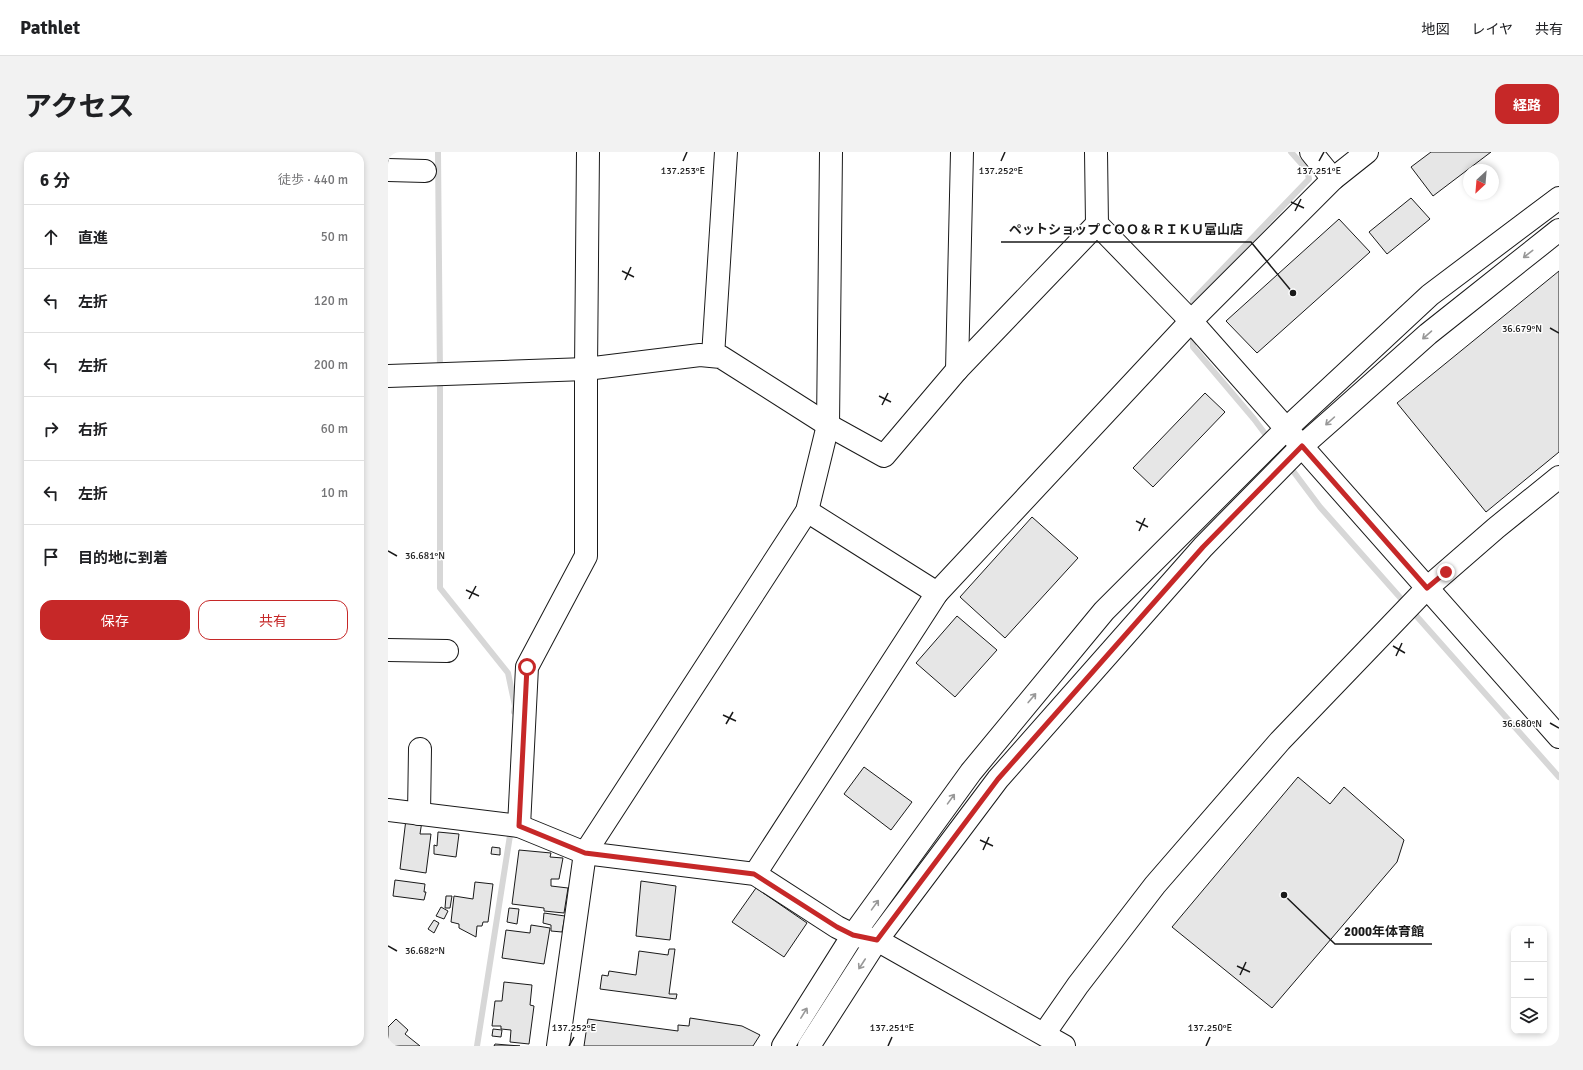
<!DOCTYPE html>
<html lang="ja">
<meta charset="utf-8">
<style>
:root{--surface:#fff;--page:#f2f2f2;--text:#202124;--muted:#757577;--line:#e0e0e0;--accent:#c62828}
body{margin:0;font-family:Signika,"Noto Sans JP",sans-serif;background:var(--page);color:var(--text)}
.controls{position:absolute;right:12px;bottom:12px;display:grid;overflow:hidden;border-radius:8px;box-shadow:0 2px 6px #0003}
.controls button{width:36px;height:36px;display:grid;place-items:center;padding:0;border:0;border-bottom:1px solid var(--line);background:var(--surface);color:var(--text);font:20px sans-serif}
.compass{position:absolute;left:1075px;top:12px;width:36px;height:36px;border-radius:50%;background:var(--surface);box-shadow:0 2px 6px #0003;rotate:206deg}
.stop{position:absolute;width:12px;height:12px;margin:-9px;border:3px solid #c62828;border-radius:50%;background:#fff}
.stop.end{background:#c62828;border-color:#fff;box-shadow:0 1px 4px #0008}
.list{margin:0;padding:0;list-style:none}
h2{display:flex;justify-content:space-between;align-items:center;height:52px;margin:0;padding:0 16px;font-size:17px}
h2 small{font-size:13px;font-weight:400;color:var(--muted)}
.list li{display:grid;grid-template-columns:26px 1fr auto;gap:12px;align-items:center;box-sizing:border-box;height:64px;padding:0 16px;border-top:1px solid var(--line)}
.list b{display:block;font-size:15px;white-space:nowrap}
.list em{font-size:13px;font-style:normal;color:var(--muted)}
.actions{display:flex;gap:8px;padding:12px 16px}
.actions a{flex:1;padding:9px 0;border:1px solid var(--accent);border-radius:12px;text-align:center;font-size:14px;color:var(--accent)}
.actions .main{background:var(--accent);color:#fff}
.icon{flex:none;width:22px;height:22px;fill:none;stroke:currentColor;stroke-width:2;stroke-linecap:round;stroke-linejoin:round}
.map{position:relative;flex:none;width:1171px;height:894px;overflow:hidden;border-radius:12px}
header{display:flex;align-items:center;gap:24px;box-sizing:border-box;height:56px;padding:0 20px;background:var(--surface);border-bottom:1px solid var(--line)}
header strong{font-size:19px}
nav{display:flex;gap:22px;margin-inline-start:auto;font-size:14px}
.intro{display:flex;align-items:center;justify-content:space-between;box-sizing:border-box;height:96px;padding:0 24px}
h1{margin:0;font-size:28px}
.button{padding:10px 18px;border-radius:12px;background:var(--accent);color:#fff;font-size:14px;font-weight:700}
main{display:flex;gap:24px;padding:0 24px}
aside{flex:1;background:var(--surface);border-radius:12px;box-shadow:0 2px 6px #0003}
.map>svg:first-child{display:block}
</style>
<header>
<strong>Pathlet</strong>
<nav><a>地図</a><a>レイヤ</a><a>共有</a></nav>
</header>
<div class="intro"><h1>アクセス</h1><a class="button">経路</a></div>
<main>
<aside>
<h2>6 分<small>徒歩 · 440 m</small></h2>
<ul class="list">
<li><svg class="icon" aria-label="ahead" viewBox="0 0 24 24"><path d="M12 20V5M6 11l6-6 6 6"/></svg><div><b>直進</b></div><em>50 m</em></li>
<li><svg class="icon" aria-label="left" viewBox="0 0 24 24"><path d="M17 20v-9H6M10 6l-5 5 5 5"/></svg><div><b>左折</b></div><em>120 m</em></li>
<li><svg class="icon" aria-label="left" viewBox="0 0 24 24"><path d="M17 20v-9H6M10 6l-5 5 5 5"/></svg><div><b>左折</b></div><em>200 m</em></li>
<li><svg class="icon" aria-label="right" viewBox="0 0 24 24"><path d="M7 20v-9h11M14 6l5 5-5 5"/></svg><div><b>右折</b></div><em>60 m</em></li>
<li><svg class="icon" aria-label="left" viewBox="0 0 24 24"><path d="M17 20v-9H6M10 6l-5 5 5 5"/></svg><div><b>左折</b></div><em>10 m</em></li>
<li><svg class="icon" aria-label="arrive" viewBox="0 0 24 24"><path d="M6 21V4h12l-3 4 3 4H6"/></svg><div><b>目的地に到着</b></div></li>
</ul>
<div class="actions"><a class="main">保存</a><a>共有</a></div>
</aside>
<div class="map">
<svg width="1171" height="894" viewBox="0 0 1171 894">
<rect width="100%" height="100%" fill="#fff"/>
<g fill="none" stroke-linecap="round" stroke-linejoin="round">
<!-- stream -->
<g stroke="#d7d7d7" stroke-width="6">
<polyline points="50,0 52,223 52,436 120,521 127,554 126,560"/>
<polyline points="805,160 805,148 921,27 919,18 903,0"/>
<polyline points="805,181 805,195 866,267 932,355 1171,625"/>
<polyline points="89,894 123,677"/>
</g>
</g>
<!-- building -->
<g fill="#e6e6e6" stroke="#1a1a1a">
<polygon points="1043,0 1103,0 1045,44 1023,15"/>
<polygon points="1023,46 1042,67 999,102 981,80"/>
<polygon points="951,67 982,100 869,201 838,169"/>
<polygon points="1171,119 1171,300 1098,360 1009,251"/>
<polygon points="817,241 837,260 765,335 745,316"/>
<polygon points="644,365 690,406 617,486 572,445"/>
<polygon points="569,464 609,498 567,545 528,511"/>
<polygon points="476,615 524,650 503,678 456,642"/>
<polygon points="910,625 942,652 956,635 1016,688 1009,710 884,856 784,775"/>
<polygon points="18,667 34,669 32,682 43,682 38,721 12,717"/>
<polygon points="50,680 71,682 68,705 46,702 46,693 49,694"/>
<polygon points="104,695 112,696 112,703 103,702"/>
<polygon points="131,698 163,701 162,705 175,706 171,727 163,727 163,734 180,736 176,761 156,759 156,756 124,752"/>
<polygon points="7,728 37,732 36,740 38,740 36,748 5,744"/>
<polygon points="253,729 288,734 282,788 248,784"/>
<polygon points="87,730 105,732 100,770 95,770 94,774 89,774 88,785 71,776 71,772 63,770 66,744 85,747"/>
<polygon points="368,736 419,771 396,805 344,770"/>
<polygon points="58,744 64,744 62,756 57,756"/>
<polygon points="53,755 60,759 56,767 48,764"/>
<polygon points="121,756 131,757 129,772 119,770"/>
<polygon points="156,761 177,764 174,780 163,779 163,773 155,771"/>
<polygon points="46,768 51,771 46,781 40,777"/>
<polygon points="143,773 162,776 156,812 114,806 118,778 142,781"/>
<polygon points="281,797 287,797 281,842 289,842 288,847 212,837 214,823 220,824 221,819 248,823 251,799 280,803"/>
<polygon points="116,830 144,833 142,853 146,854 141,892 122,890 123,878 113,877 113,874 104,874 107,849 114,849"/>
<polygon points="302,866 354,874 372,883 365,894 196,894 200,867 290,879 290,873 301,874"/>
<polygon points="8,867 20,878 17,882 32,894 0,894 0,875"/>
<polygon points="105,877 114,878 113,885 104,884"/>
<polygon points="107,892 132,894 106,894"/>
</g>
<g fill="none" stroke-linecap="round" stroke-linejoin="round">
<!-- minor casing -->
<g stroke="#1a1a1a" stroke-width="24">
<g id="minor">
<polyline points="708,0 709,72 803,169 1171,585"/>
<polyline points="923,0 945,27"/>
<polyline points="0,18 37,19"/>
<polyline points="325,204 338,0"/>
<polyline points="569,218 574,0"/>
<polyline points="0,224 198,217 312,203 333,205 440,273 496,304 569,218 709,72"/>
<polyline points="419,359 549,441"/>
<polyline points="0,498 59,499"/>
<polyline points="0,658 131,674 197,701 367,722 449,775 465,783 489,788 676,894"/>
<polyline points="31,662 32,597"/>
<polyline points="131,674 139,515 198,404 198,217 200,0"/>
<polyline points="367,722 549,441 803,169 945,27 979,0"/>
<polyline points="656,882 690,833 767,733 892,589 1039,436 1108,376 1171,325"/>
<polyline points="170,894 197,701 419,359 440,273 443,0"/>
<polyline points="395,894 465,783 583,620 716,459 899,276 1042,143 1171,46"/>
<polyline points="421,894 489,788 610,627 815,395 914,294 948,264 1040,182 1171,78"/>
</g>
</g>
<!-- minor -->
<use href="#minor" stroke="#fff" stroke-width="22"/>
</g>
<!-- one-way arrows -->
<defs><path id="oneway-shaft" d="M-6 0H5M1.5-3L5.5 0L1.5 3" fill="none" stroke-width="1.6" stroke-linecap="round" stroke-linejoin="round"/></defs>
<g stroke="#989898">
<use href="#oneway-shaft" transform="translate(1140 102) rotate(142)"/>
<use href="#oneway-shaft" transform="translate(1039 183) rotate(139)"/>
<use href="#oneway-shaft" transform="translate(942 269) rotate(138)"/>
<use href="#oneway-shaft" transform="translate(644 546) rotate(-50)"/>
<use href="#oneway-shaft" transform="translate(563 647) rotate(-54)"/>
<use href="#oneway-shaft" transform="translate(487 753) rotate(-54)"/>
<use href="#oneway-shaft" transform="translate(474 812) rotate(123)"/>
<use href="#oneway-shaft" transform="translate(416 861) rotate(-58)"/>
</g>
<g fill="none" stroke-linecap="round" stroke-linejoin="round">
<!-- route -->
<polyline stroke="#c62828" stroke-width="5" points="139,515 131,674 197,701 366,722 449,775 465,783 489,788 610,627 815,395 914,294 1039,436 1058,420"/>
</g>
<!-- ticks -->
<path fill="none" stroke="#1a1a1a" stroke-width="1.5" d="M295,9L299,0M613,9L617,0M931,9L936,0M903,50L916,56M907,59L913,47M234,119L246,125M237,128L243,115M1162,176L1171,181M491,244L503,250M494,253L500,241M748,369L760,375M751,379L757,366M0,399L9,404M78,438L91,444M81,447L88,434M1005,494L1017,501M1008,504L1014,491M335,563L348,569M1162,571L1171,576M338,572L345,560M592,688L605,694M595,698L601,685M0,794L9,799M849,814L862,820M852,823L858,810M181,894L186,885M500,894L504,885M818,894L822,885"/>
<g font-size="10" text-anchor="middle" fill="#1a1a1a" stroke="#fff" stroke-width="3" stroke-linejoin="round" paint-order="stroke">
<text x="295" y="22">137.253°E</text>
<text x="613" y="22">137.252°E</text>
<text x="931" y="22">137.251°E</text>
<text x="1134" y="180">36.679°N</text>
<text x="37" y="407">36.681°N</text>
<text x="1134" y="575">36.680°N</text>
<text x="37" y="802">36.682°N</text>
<text x="186" y="879">137.252°E</text>
<text x="504" y="879">137.251°E</text>
<text x="822" y="879">137.250°E</text>
</g>
<!-- callouts -->
<path fill="none" stroke="#1a1a1a" stroke-width="1.5" d="M905 141L863 90H613M896 743L947 792H1044"/>
<g fill="#1a1a1a" stroke="#fff" stroke-width="1.5">
<circle cx="905" cy="141" r="4"/>
<circle cx="896" cy="743" r="4"/>
</g>
<g font-size="13" text-anchor="middle" font-weight="bold" fill="#1a1a1a" stroke="#fff" stroke-width="3" stroke-linejoin="round" paint-order="stroke">
<text x="738" y="82">ペットショップＣＯＯ＆ＲＩＫＵ富山店</text>
<text x="996" y="784">2000年体育館</text>
</g>
</svg>
<div class="controls">
<button>+</button>
<button>−</button>
<button><svg class="icon" aria-label="layers" viewBox="0 0 24 24"><path d="M12 4l9 5-9 5-9-5zM3 14l9 5 9-5"/></svg></button>
</div>
<svg class="compass" viewBox="-18 -18 36 36"><path d="M0-13l5 13h-10z" fill="#e53935"/><path d="M0 13l5-13h-10z" fill="#757577"/></svg>
<div class="stop" style="left:139px;top:515px"></div>
<div class="stop end" style="left:1058px;top:420px"></div>
</div>
</main>
